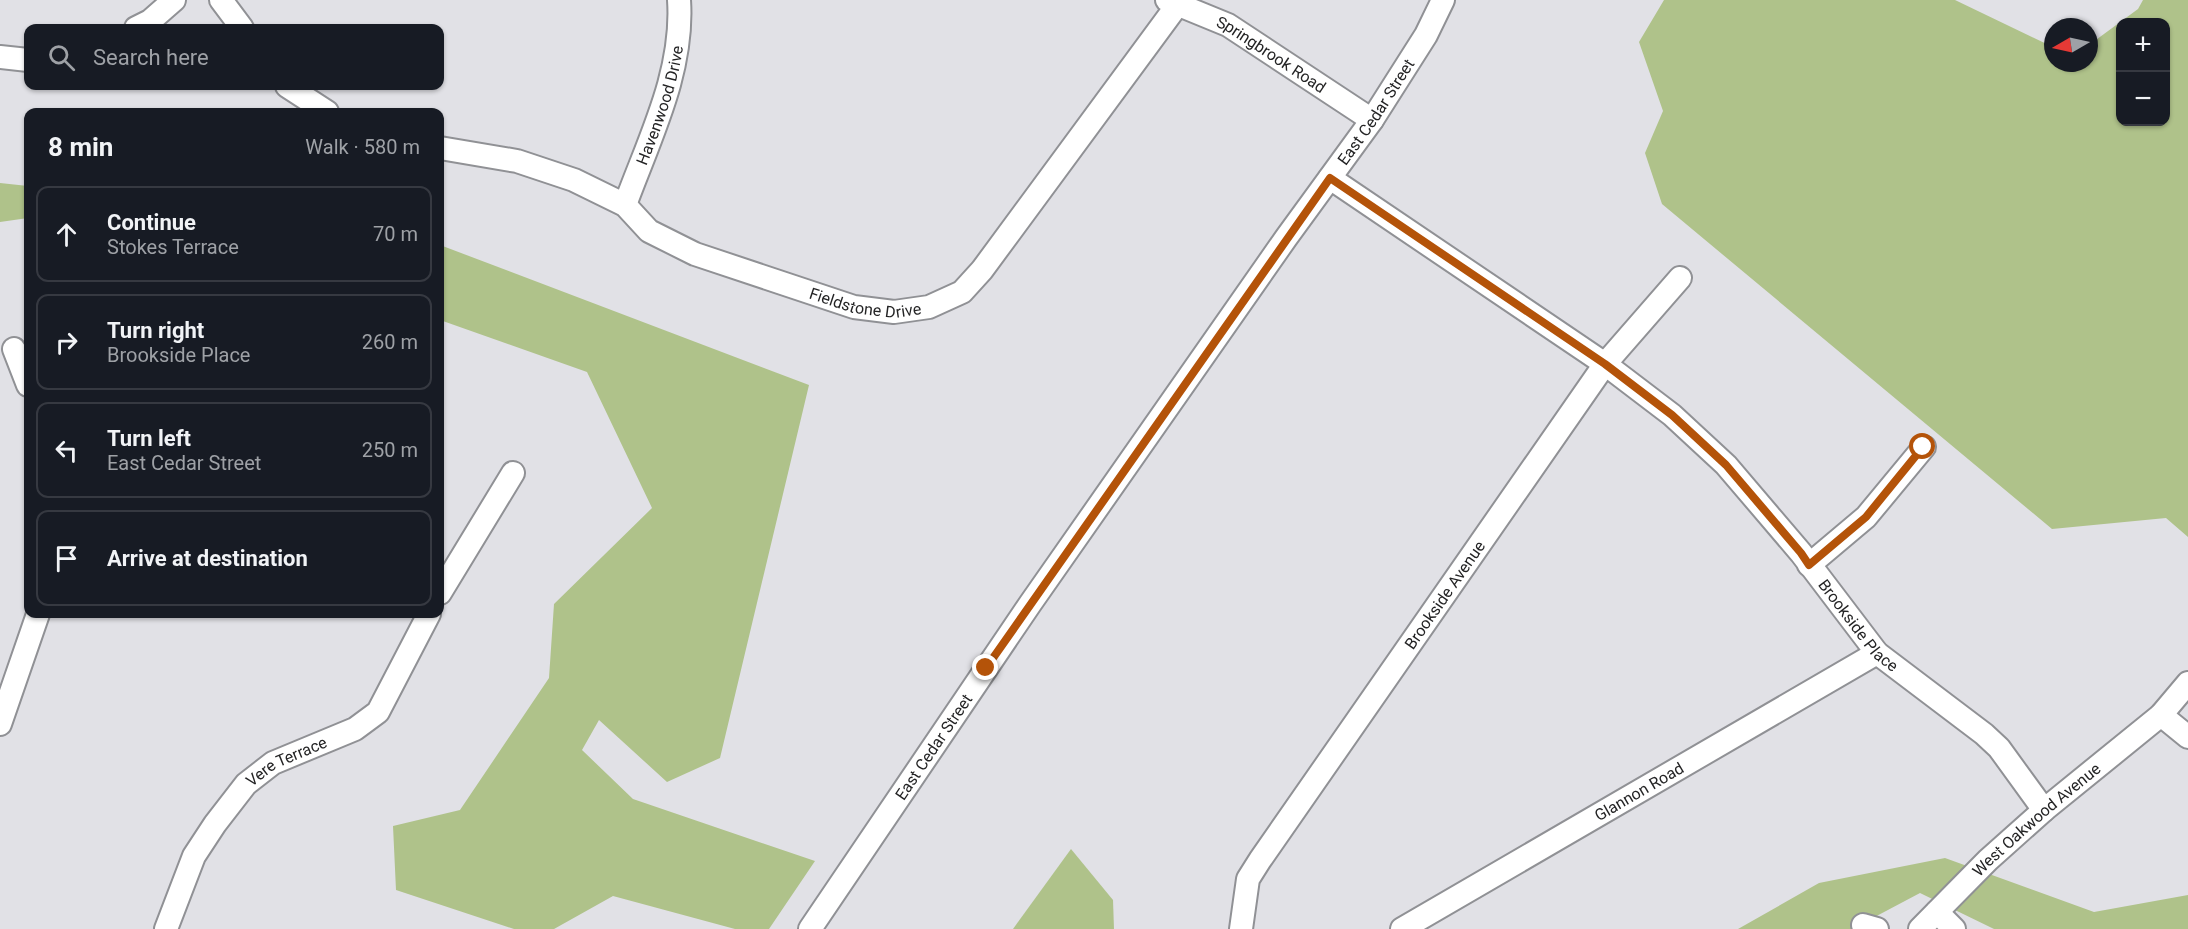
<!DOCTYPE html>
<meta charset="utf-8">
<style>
:root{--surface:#171b24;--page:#20242c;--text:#f1f3f6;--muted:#9ea1a6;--line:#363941}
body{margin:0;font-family:Roboto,sans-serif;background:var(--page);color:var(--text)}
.controls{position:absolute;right:18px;top:18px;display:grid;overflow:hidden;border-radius:12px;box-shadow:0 2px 4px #0004}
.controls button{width:54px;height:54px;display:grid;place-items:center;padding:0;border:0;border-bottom:2px solid var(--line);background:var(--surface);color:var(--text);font:30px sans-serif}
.compass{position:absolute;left:2044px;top:18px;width:54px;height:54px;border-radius:50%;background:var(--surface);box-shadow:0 2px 4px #0004;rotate:261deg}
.stop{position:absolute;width:18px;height:18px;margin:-14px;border:4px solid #b45309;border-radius:50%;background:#fff}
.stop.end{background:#b45309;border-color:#fff;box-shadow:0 2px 6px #0008}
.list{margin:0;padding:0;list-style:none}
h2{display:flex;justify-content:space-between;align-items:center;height:78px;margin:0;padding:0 24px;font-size:26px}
h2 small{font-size:20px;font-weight:400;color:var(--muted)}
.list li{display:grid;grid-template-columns:39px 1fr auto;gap:18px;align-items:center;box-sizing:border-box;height:96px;margin:0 12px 12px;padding:0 12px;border:2px solid var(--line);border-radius:12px}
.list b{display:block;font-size:22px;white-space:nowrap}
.list p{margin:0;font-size:20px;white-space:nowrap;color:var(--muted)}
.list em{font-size:20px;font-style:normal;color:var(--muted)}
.icon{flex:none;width:33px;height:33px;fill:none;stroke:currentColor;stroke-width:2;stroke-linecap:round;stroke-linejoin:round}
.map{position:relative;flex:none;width:2188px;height:929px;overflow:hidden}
.search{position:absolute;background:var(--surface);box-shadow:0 2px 4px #0004;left:24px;top:24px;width:420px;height:66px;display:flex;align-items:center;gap:15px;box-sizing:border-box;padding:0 21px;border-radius:12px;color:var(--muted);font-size:22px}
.panel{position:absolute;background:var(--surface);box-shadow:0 2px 4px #0004;left:24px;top:108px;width:420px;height:510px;border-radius:12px}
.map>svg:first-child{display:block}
</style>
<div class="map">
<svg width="2188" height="929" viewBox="0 0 2188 929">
<rect width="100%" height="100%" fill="#e1e1e6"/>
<!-- green -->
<g fill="#afc28a" fill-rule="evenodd">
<path d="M1664,0H1955L2053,47V63H2089V45L2138,9L2143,0H2188V537L2166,518L2052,529L1662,204L1645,153L1663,111L1639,42ZM2120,22H2166V122H2120Z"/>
<polygon points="0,183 28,186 28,218 0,222"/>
<polygon points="440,245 809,385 720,758 667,782 599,720 582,750 633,799 815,861 769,929 735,929 613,896 554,929 514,929 396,890 393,826 460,810 549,678 554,604 652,508 587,372 440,320"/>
<polygon points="1071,849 1113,900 1114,929 1013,929"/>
<polygon points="1945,858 2094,912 2188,895 2188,929 1994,929 1920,893 1852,929 1738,929 1819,883"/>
</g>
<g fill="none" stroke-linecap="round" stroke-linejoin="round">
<!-- minor casing -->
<g stroke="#909195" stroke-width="26">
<g id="minor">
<polyline points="221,0 242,28"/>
<path id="s1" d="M1167,0L1228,25L1372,120"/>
<polyline points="136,28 150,21 174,0"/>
<polyline points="0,57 28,60"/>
<polyline points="287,86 327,112"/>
<path id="s2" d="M440,148L517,161L574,180L625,205L649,231L695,254L854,307L894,312L929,307L962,292L982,270L1178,4"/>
<path id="s3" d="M1330,178L1605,364L1672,415L1726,465L1801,553L1877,653L1984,734L1999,748L2044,810"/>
<path id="s4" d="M625,205C649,139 684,72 679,0"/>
<polyline points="14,349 28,385"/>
<polyline points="1809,565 1866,517 1924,447"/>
<polyline points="440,593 513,473"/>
<polyline points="2161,715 2188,737"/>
<polyline points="0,724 38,614"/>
<polyline points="1937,912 1954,929"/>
<polyline points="1863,925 1877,929"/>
<path id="s5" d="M166,929L194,856L215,824L246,784L273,763L355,729L378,712L429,614"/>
<path id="s6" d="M810,929L1030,604L1286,238L1372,120L1426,35L1443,0"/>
<path id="s7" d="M1241,929L1248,879L1260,860L1605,364L1680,278"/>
<path id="s8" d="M1402,929L1877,653"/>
<path id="s9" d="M1920,929L1988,860L2044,810L2161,715L2188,683"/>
</g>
</g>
<!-- minor -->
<use href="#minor" stroke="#fff" stroke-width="22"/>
</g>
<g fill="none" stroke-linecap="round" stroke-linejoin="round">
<!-- route -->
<polyline stroke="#b45309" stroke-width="8" points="986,668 1330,178 1605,364 1672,415 1726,465 1801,553 1809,565 1866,517 1923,447"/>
</g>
<g text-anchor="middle" stroke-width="6" stroke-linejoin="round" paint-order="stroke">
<!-- street labels -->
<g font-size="16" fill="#242425" stroke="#e1e1e6">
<text dy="6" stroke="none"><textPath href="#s1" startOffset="118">Springbrook Road</textPath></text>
<text dy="6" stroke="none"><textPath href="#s4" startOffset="106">Havenwood Drive</textPath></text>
<text dy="6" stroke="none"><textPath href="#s6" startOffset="994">East Cedar Street</textPath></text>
<text dy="6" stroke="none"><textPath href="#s2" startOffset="460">Fieldstone Drive</textPath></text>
<text dy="6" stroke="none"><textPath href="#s7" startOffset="396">Brookside Avenue</textPath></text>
<text dy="6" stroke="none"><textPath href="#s3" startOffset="698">Brookside Place</textPath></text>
<text dy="6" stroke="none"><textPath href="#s6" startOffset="220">East Cedar Street</textPath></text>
<text dy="6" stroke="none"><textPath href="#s5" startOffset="214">Vere Terrace</textPath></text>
<text dy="6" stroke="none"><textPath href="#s8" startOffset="274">Glannon Road</textPath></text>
<text dy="6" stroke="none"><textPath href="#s9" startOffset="160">West Oakwood Avenue</textPath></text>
</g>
</g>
</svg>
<div class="controls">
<button>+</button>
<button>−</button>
</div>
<svg class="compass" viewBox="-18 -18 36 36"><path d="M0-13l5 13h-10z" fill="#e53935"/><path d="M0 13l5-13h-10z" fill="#9ea1a6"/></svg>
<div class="stop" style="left:1923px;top:447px"></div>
<div class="stop end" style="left:986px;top:668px"></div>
<div class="search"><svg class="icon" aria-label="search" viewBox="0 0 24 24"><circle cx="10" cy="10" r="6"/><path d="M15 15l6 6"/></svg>Search here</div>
<section class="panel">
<h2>8 min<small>Walk · 580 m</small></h2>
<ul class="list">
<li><svg class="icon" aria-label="ahead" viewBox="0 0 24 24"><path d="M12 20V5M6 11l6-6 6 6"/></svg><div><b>Continue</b><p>Stokes Terrace</p></div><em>70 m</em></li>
<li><svg class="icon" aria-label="right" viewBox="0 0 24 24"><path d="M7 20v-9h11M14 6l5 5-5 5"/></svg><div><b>Turn right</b><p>Brookside Place</p></div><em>260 m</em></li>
<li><svg class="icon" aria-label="left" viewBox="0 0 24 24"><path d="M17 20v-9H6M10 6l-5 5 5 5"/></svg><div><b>Turn left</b><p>East Cedar Street</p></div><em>250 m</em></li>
<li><svg class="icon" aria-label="arrive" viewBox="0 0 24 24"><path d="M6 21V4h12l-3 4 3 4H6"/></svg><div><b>Arrive at destination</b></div></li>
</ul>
</section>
</div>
